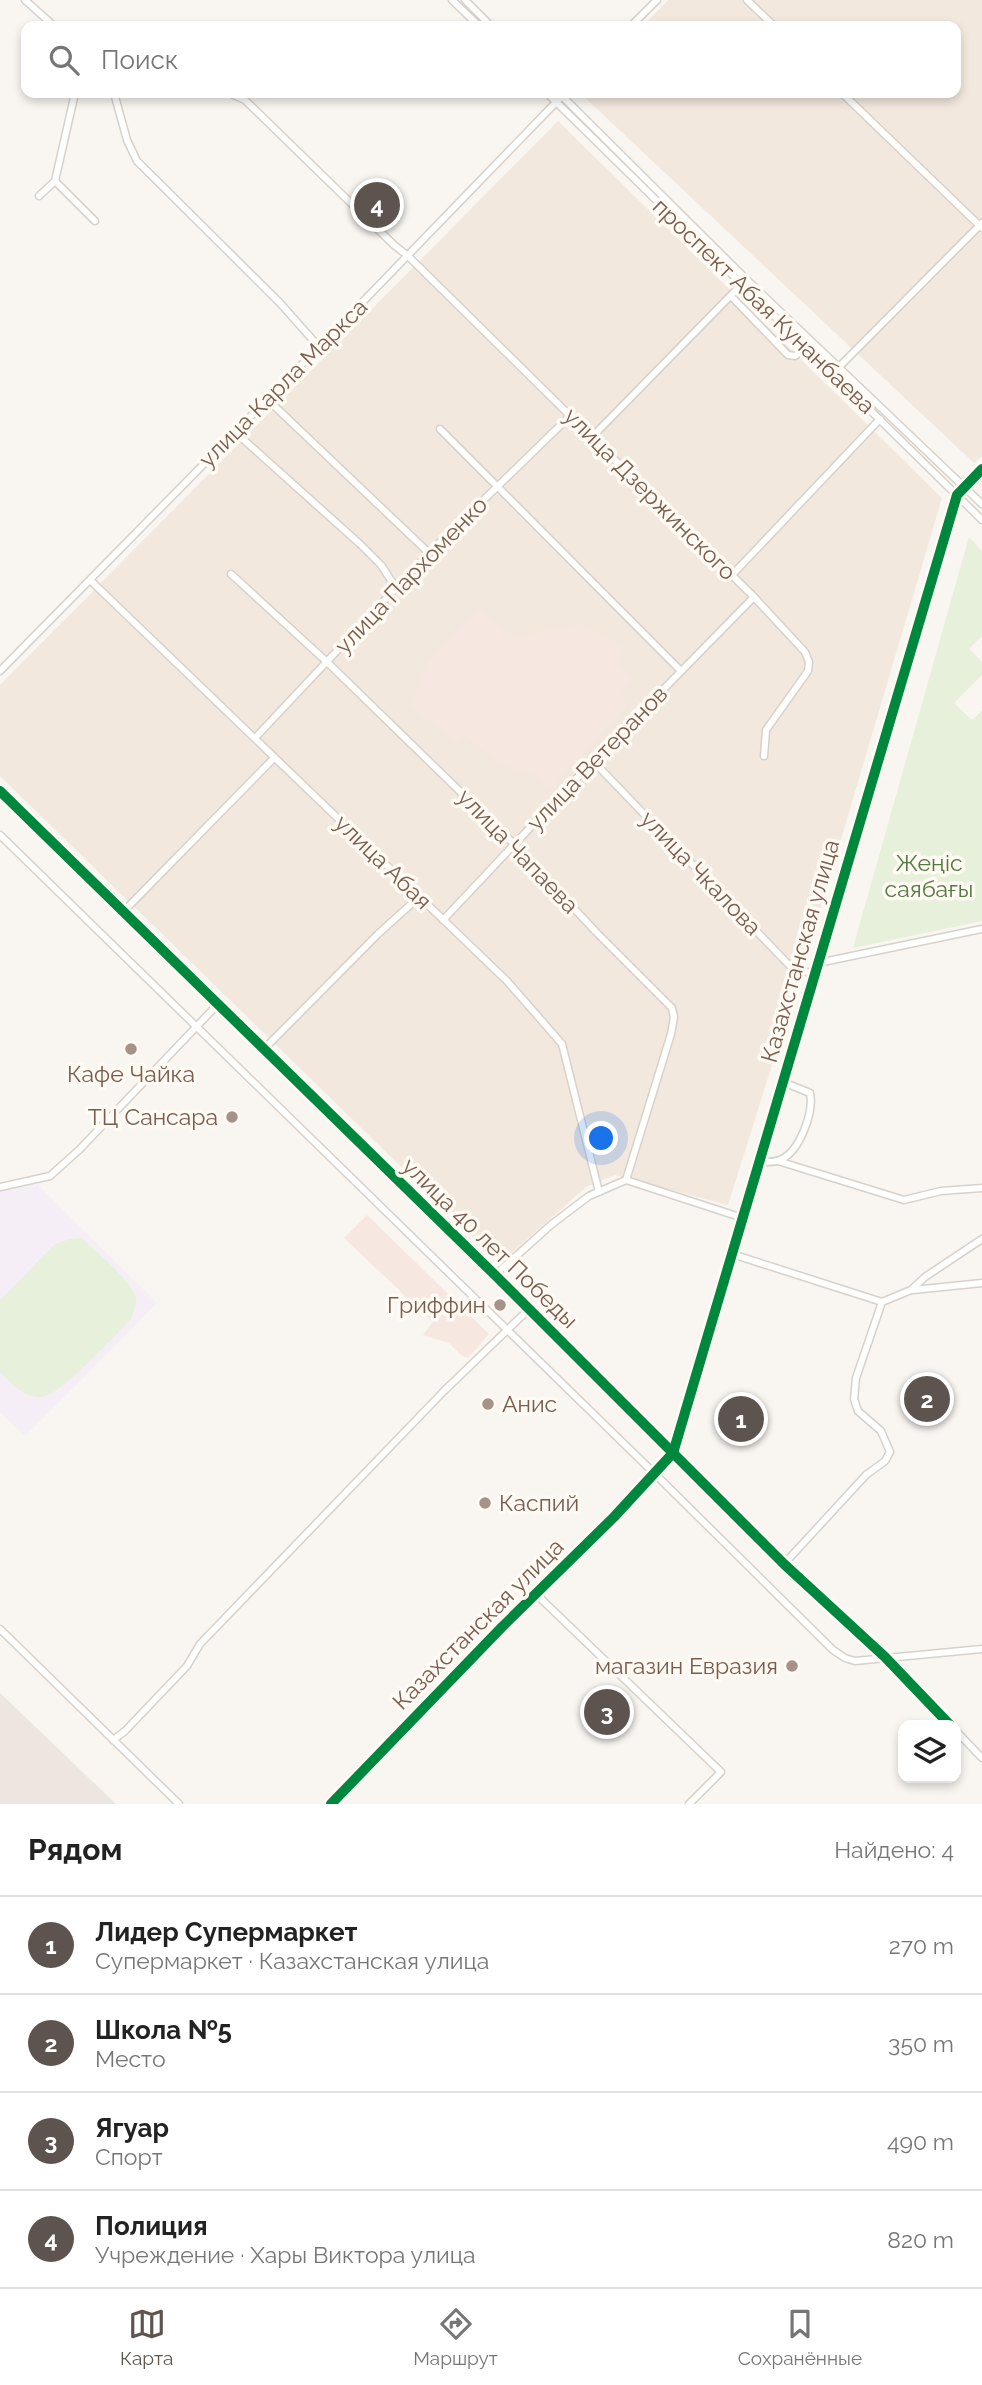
<!DOCTYPE html>
<html lang="ru">
<meta charset="utf-8">
<style>
:root{--surface:#fff;--page:#f6f6f6;--text:#222;--muted:#767676;--line:#e0e0e0;--accent:#5d544f}
body{margin:0;font-family:Raleway,sans-serif;background:var(--page);color:var(--text)}
.controls{position:absolute;right:21px;bottom:21px;display:grid;overflow:hidden;border-radius:14px;box-shadow:0 4px 10px #0003}
.controls button{width:63px;height:63px;display:grid;place-items:center;padding:0;border:0;border-bottom:2px solid var(--line);background:var(--surface);color:var(--text);font:35px sans-serif}
.you{position:absolute;left:602px;top:1139px;width:24px;height:24px;margin:-18px;border:5px solid #fff;border-radius:50%;background:#1a73e8;box-shadow:0 0 0 10px #1a73e833}
.badge{display:grid;place-items:center;width:46px;height:46px;border-radius:50%;background:var(--accent);color:#fff;font-size:23px;font-weight:700}
.pin{position:absolute;translate:-50% -50%;border:4px solid #fff;box-shadow:0 2px 7px #0006}
.list{margin:0;padding:0;list-style:none}
h2{display:flex;justify-content:space-between;align-items:center;height:91px;margin:0;padding:0 28px;font-size:30px}
h2 small{font-size:23px;font-weight:400;color:var(--muted)}
.list li{display:grid;grid-template-columns:46px 1fr auto;gap:21px;align-items:center;box-sizing:border-box;height:98px;padding:0 28px;border-top:2px solid var(--line)}
.list b{display:block;font-size:26px;white-space:nowrap}
.list p{margin:0;font-size:23px;white-space:nowrap;color:var(--muted)}
.list em{font-size:23px;font-style:normal;color:var(--muted)}
.icon{flex:none;width:38px;height:38px;fill:none;stroke:currentColor;stroke-width:2;stroke-linecap:round;stroke-linejoin:round}
.map{position:relative;flex:none;width:982px;height:1804px;overflow:hidden}
.search{position:absolute;background:var(--surface);box-shadow:0 4px 10px #0003;left:21px;right:21px;top:21px;height:77px;display:flex;align-items:center;gap:18px;box-sizing:border-box;padding:0 24px;border-radius:14px;color:var(--muted);font-size:26px}
.sheet{height:483px;background:var(--surface)}
nav{display:flex;justify-content:space-around;align-items:center;box-sizing:border-box;height:98px;border-top:2px solid var(--line);background:var(--surface);font-size:19px;color:var(--muted)}
nav a{display:grid;justify-items:center;gap:4px}
nav .on{color:var(--accent)}
.map>svg:first-child{display:block}
</style>
<div class="map">
<svg width="982" height="1804" viewBox="0 0 982 1804">
<rect width="100%" height="100%" fill="#f9f5f0"/>
<!-- residential -->
<g fill="#f2e8de">
<polygon points="668,0 982,0 982,456 974,463 580,93 956,93 956,26 643,26"/>
<polygon points="558,121 942,498 810,944 728,1205 615,1175 586,1187 500,1263 0,776 0,685"/>
</g>
<!-- commercial -->
<g fill="#f6e8e1">
<polygon points="479,607 514,638 578,624 626,647 616,662 632,678 621,692 627,705 548,792 534,775 500,764 463,733 459,744 411,707 428,662"/>
<polygon points="367,1215 489,1334 468,1358 461,1355 449,1343 423,1335 433,1322 344,1238"/>
</g>
<!-- industrial -->
<polygon fill="#ede5e0" points="0,1693 116,1804 0,1804"/>
<!-- education -->
<polygon fill="#f6eef6" points="37,1184 157,1303 25,1436 0,1412 0,1192"/>
<!-- green -->
<g fill="#e7f0db">
<polygon points="969,537 982,551 982,636 969,649 982,662 982,675 954,703 972,720 982,711 982,921 853,948"/>
<path d="M81,1238C93,1248 133,1283 136,1297C137,1304 133,1313 131,1319C118,1333 61,1393 46,1396C26,1401 12,1384 0,1372V1300L55,1244L70,1239Z"/>
</g>
<g fill="none" stroke-linecap="round" stroke-linejoin="round">
<!-- street casing -->
<g stroke="#d7d1cb" stroke-width="9">
<g id="street">
<polyline points="25,0 54,26"/>
<polyline points="452,0 479,26"/>
<polyline points="465,0 491,26"/>
<polyline points="747,0 774,26"/>
<polyline points="631,26 657,0"/>
<polyline points="114,93 127,140 137,161 280,303 319,347"/>
<polyline points="229,93 245,100 394,245 408,256 754,597 805,652 809,662 808,671 766,730 764,756"/>
<polyline points="547,93 982,520"/>
<polyline points="842,93 982,228"/>
<polyline points="560,94 746,279 982,504"/>
<polyline points="55,181 95,221"/>
<polyline points="39,196 55,181 75,93"/>
<polyline points="731,296 788,355 795,356 806,347"/>
<polyline points="838,368 982,223"/>
<polyline points="267,399 429,553"/>
<polyline points="440,429 681,671"/>
<polyline points="235,432 360,544 381,565 396,588"/>
<polyline points="592,437 742,284"/>
<polyline points="231,574 327,662 514,844 596,932 672,1008 674,1017 671,1034 626,1180"/>
<polyline points="732,575 880,419"/>
<polyline points="90,580 507,981 562,1044 599,1192"/>
<polyline points="0,671 319,347 565,93"/>
<polyline points="255,738 429,553 571,415"/>
<polyline points="593,761 789,965 815,975"/>
<polyline points="0,791 495,1275 784,1564 885,1657 950,1725"/>
<polyline points="0,835 655,1474 833,1650 845,1658 855,1661 982,1649"/>
<polyline points="123,912 274,758"/>
<polyline points="443,920 593,761 754,597"/>
<polyline points="818,963 982,929"/>
<polyline points="263,1050 378,934 419,897"/>
<polyline points="778,1161 904,1200 941,1191 982,1188"/>
<path d="M759,1162C767,1162 775,1163 782,1159C800,1150 814,1112 810,1093L783,1082"/>
<polyline points="0,1187 50,1176 80,1149 217,1005"/>
<polyline points="732,1254 882,1302 911,1290 925,1277 982,1239"/>
<polyline points="495,1275 552,1224 589,1196 626,1180 743,1218"/>
<polyline points="913,1290 982,1283"/>
<polyline points="784,1564 866,1475 885,1461 890,1452 881,1431 858,1411 854,1399 856,1378 882,1302"/>
<polyline points="537,1595 721,1772 689,1804"/>
<polyline points="0,1629 179,1804"/>
<polyline points="956,1731 982,1758"/>
<polyline points="113,1740 125,1731 187,1666 200,1644 444,1391 529,1309"/>
<polyline points="331,1804 502,1627 614,1517 673,1453 957,495 982,469"/>
</g>
</g>
<!-- street -->
<use href="#street" stroke="#fefefd" stroke-width="6"/>
<!-- cycleway casing -->
<g stroke="#fffaf3" stroke-width="15">
<g id="cycleway">
<polyline points="0,791 495,1275 784,1564 885,1657 950,1725"/>
<polyline points="331,1804 502,1627 614,1517 673,1453 957,495 982,469"/>
</g>
</g>
<!-- cycleway -->
<use href="#cycleway" stroke="#00873e" stroke-width="10"/>
</g>
<!-- markers -->
<g fill="#a69286" stroke="#fffaf3" stroke-width="2.5">
<circle cx="131" cy="1049" r="7"/>
<circle cx="232" cy="1117" r="7"/>
<circle cx="500" cy="1305" r="7"/>
<circle cx="488" cy="1404" r="7"/>
<circle cx="485" cy="1503" r="7"/>
<circle cx="792" cy="1666" r="7"/>
</g>
<g text-anchor="middle" stroke-width="7" stroke-linejoin="round" paint-order="stroke">
<!-- street labels -->
<g font-size="23" fill="#7a5c4d" stroke="#fffaf3">
<text transform="translate(764 306) rotate(44)" y="8">проспект Абая Кунанбаева</text>
<text transform="translate(283 383) rotate(-45)" y="8">улица Карла Маркса</text>
<text transform="translate(650 494) rotate(45)" y="8">улица Дзержинского</text>
<text transform="translate(411 575) rotate(-46)" y="8">улица Пархоменко</text>
<text transform="translate(597 758) rotate(-46)" y="8">улица Ветеранов</text>
<text transform="translate(518 851) rotate(46)" y="8">улица Чапаева</text>
<text transform="translate(383 862) rotate(44)" y="8">улица Абая</text>
<text transform="translate(701 873) rotate(46)" y="8">улица Чкалова</text>
<text transform="translate(800 951) rotate(-74)" y="8">Казахстанская улица</text>
<text transform="translate(490 1243) rotate(44)" y="8">улица 40 лет Победы</text>
<text transform="translate(478 1624) rotate(-45)" y="8">Казахстанская улица</text>
</g>
<!-- park labels -->
<g font-size="23" fill="#537a41" stroke="#fffaf3">
<text x="929" y="871">Жеңіс<tspan x="929" dy="26">саябағы</tspan></text>
</g>
<!-- poi labels -->
<g font-size="23" fill="#7a5c4d" stroke="#fffaf3" text-anchor="end">
<text x="131" y="1082" text-anchor="middle">Кафе Чайка</text>
<text x="218" y="1125">ТЦ Сансара</text>
<text x="486" y="1313">Гриффин</text>
<text x="502" y="1412" text-anchor="start">Анис</text>
<text x="499" y="1511" text-anchor="start">Каспий</text>
<text x="778" y="1674">магазин Евразия</text>
</g>
</g>
</svg>
<div class="controls">
<button><svg class="icon" aria-label="layers" viewBox="0 0 24 24"><path d="M12 4l9 5-9 5-9-5zM3 14l9 5 9-5"/></svg></button>
</div>
<div class="you"></div>
<div class="pin badge" style="left:741px;top:1419px">1</div>
<div class="pin badge" style="left:927px;top:1399px">2</div>
<div class="pin badge" style="left:607px;top:1712px">3</div>
<div class="pin badge" style="left:377px;top:205px">4</div>
<div class="search"><svg class="icon" aria-label="search" viewBox="0 0 24 24"><circle cx="10" cy="10" r="6"/><path d="M15 15l6 6"/></svg>Поиск</div>
</div>
<section class="sheet">
<h2>Рядом<small>Найдено: 4</small></h2>
<ul class="list">
<li><span class="badge">1</span><div><b>Лидер Супермаркет</b><p>Супермаркет · Казахстанская улица</p></div><em>270 m</em></li>
<li><span class="badge">2</span><div><b>Школа №5</b><p>Место</p></div><em>350 m</em></li>
<li><span class="badge">3</span><div><b>Ягуар</b><p>Спорт</p></div><em>490 m</em></li>
<li><span class="badge">4</span><div><b>Полиция</b><p>Учреждение · Хары Виктора улица</p></div><em>820 m</em></li>
</ul>
</section>
<nav>
<a class="on"><svg class="icon" aria-label="map" viewBox="0 0 24 24"><path d="M3 6l6-2 6 2 6-2v14l-6 2-6-2-6 2zM9 4v14M15 6v14"/></svg>Карта</a>
<a><svg class="icon" aria-label="directions" viewBox="0 0 24 24"><path d="M12 3l9 9-9 9-9-9zM9 14v-3h6M13 9l2 2-2 2"/></svg>Маршрут</a>
<a><svg class="icon" aria-label="saved" viewBox="0 0 24 24"><path d="M7 4h10v16l-5-4-5 4z"/></svg>Сохранённые</a>
</nav>
